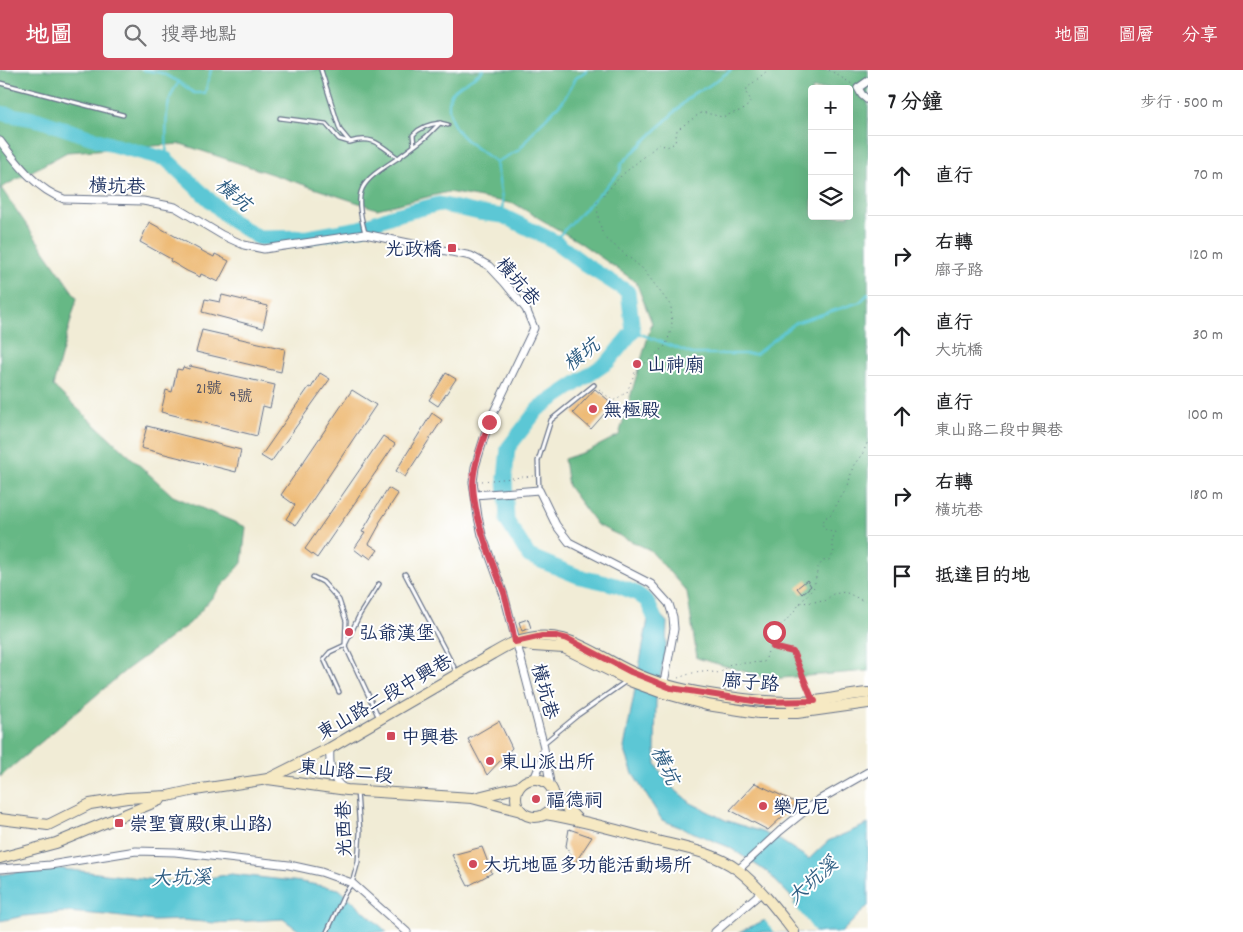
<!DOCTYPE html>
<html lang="zh-TW">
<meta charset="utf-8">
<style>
:root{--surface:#fff;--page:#f6f6f6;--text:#202124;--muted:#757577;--line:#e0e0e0;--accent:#d1495b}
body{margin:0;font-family:Dekko,"LXGW WenKai TC",sans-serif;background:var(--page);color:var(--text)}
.controls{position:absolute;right:15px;top:15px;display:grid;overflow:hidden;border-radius:5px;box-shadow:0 5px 20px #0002}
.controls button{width:45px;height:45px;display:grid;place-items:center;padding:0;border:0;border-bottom:1px solid var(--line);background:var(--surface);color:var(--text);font:25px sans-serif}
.stop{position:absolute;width:15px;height:15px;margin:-11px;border:4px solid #d1495b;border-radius:50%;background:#fff}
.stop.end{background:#d1495b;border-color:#fff;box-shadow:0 1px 5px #0008}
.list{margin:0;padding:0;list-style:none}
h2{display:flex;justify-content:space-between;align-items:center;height:65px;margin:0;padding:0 20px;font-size:21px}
h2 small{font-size:16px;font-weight:400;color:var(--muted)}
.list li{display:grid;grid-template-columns:32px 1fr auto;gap:15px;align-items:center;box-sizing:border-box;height:80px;padding:0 20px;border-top:1px solid var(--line)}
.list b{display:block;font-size:19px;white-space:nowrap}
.list p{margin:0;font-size:16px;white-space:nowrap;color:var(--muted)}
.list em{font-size:16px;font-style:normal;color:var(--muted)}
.icon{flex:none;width:28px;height:28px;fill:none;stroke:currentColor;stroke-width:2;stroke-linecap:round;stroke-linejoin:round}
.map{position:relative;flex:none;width:868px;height:862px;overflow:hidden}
header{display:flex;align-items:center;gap:30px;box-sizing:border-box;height:70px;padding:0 25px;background:var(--accent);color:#fff}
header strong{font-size:24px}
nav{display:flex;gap:28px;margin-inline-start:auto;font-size:18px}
.search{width:350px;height:45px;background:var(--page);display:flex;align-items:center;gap:12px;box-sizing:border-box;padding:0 18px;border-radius:5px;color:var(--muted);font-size:19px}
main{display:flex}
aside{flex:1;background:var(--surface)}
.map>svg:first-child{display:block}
</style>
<header>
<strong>地圖</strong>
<div class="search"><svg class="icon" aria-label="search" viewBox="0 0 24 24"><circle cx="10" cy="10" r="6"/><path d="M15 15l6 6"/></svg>搜尋地點</div>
<nav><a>地圖</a><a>圖層</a><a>分享</a></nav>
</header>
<main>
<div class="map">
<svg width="868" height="862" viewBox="0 0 868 862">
<rect width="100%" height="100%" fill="#fff"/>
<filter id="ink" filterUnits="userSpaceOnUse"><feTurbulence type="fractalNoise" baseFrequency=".02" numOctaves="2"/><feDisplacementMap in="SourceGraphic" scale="10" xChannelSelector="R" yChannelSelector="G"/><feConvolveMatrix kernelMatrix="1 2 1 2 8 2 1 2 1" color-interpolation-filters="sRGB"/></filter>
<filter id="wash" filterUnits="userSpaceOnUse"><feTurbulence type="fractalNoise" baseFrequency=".0096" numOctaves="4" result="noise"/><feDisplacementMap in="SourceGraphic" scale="20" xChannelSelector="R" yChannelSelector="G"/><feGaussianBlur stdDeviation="1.12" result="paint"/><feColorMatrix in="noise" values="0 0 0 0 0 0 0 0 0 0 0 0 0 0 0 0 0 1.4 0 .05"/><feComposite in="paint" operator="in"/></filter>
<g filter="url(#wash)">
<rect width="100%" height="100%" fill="#f1ecd6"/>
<!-- forest -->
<path fill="#66b885" stroke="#407472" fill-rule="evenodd" d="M0,0H868V601L770,609L697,588L687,522L650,480L597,455L568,416L564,389L590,380L619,365L652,253L636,212L579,172L515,134L448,122L377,139L181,74L67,82L1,118L77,228L53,316L173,426L246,457L242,493L190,553L126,600L0,707ZM812,19H849V146H812Z"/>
<!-- water -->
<g fill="#5cc7d5" stroke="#3c7b9a">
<polygon points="647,531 667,552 666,576 656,630 655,679 656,694 668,714 691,733 725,750 762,762 778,769 809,789 828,771 868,754 868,836 842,862 739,862 781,843 796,832 767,802 729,777 662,750 633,704 624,678 649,544"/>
<polygon points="46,797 181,813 231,804 301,812 339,819 387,862 301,862 283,849 215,853 182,850 154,851 106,845 67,842 24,846 0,851 0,805"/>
</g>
<!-- pier -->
<polygon fill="#f1ecd6" points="792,832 815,862 774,862 763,848 780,841"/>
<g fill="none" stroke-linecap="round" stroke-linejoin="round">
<!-- stream -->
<g stroke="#5cc7d5" stroke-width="2.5">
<polyline points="143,0 162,3 179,12"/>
<path d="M483,0C474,9 460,13 452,23C448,28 449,33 449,38C451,66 476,77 496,92"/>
<path d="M166,89C168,62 161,34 179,12L194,23H205L211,0"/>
<polyline points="503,146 502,129 496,92 519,80 536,58 563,31 576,8 587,0"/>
<polyline points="554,171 620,102 621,94 694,23 707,17 731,0"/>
<polyline points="633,261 692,284 756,284 795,253 860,232 868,224"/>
</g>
<!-- river -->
<polyline stroke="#5cc7d5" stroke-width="15" points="0,43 39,50 113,75 166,89 232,151 259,168 308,167 360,158 392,146 439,134 479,143 503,146 554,171 587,196 628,222 633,261 608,292 538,339 508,378 505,408 507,451 529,486 580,507 616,515 636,523 647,531 655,549"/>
</g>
<g id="blocks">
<!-- building -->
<g fill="#edb871">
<polygon points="149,152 206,183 214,187 215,184 229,191 218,212 201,204 200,207 187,201 170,191 171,189 140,172"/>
<polygon points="222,225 268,236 263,258 202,242 205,229 220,232"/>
<polygon points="202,260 285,279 281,302 196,282"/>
<polygon points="190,296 275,315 270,338 263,336 257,366 161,342 166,320 172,322 177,299 182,300 183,297 189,299"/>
<polygon points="320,303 330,309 271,392 261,386 309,317 311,318"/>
<polygon points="446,303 456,309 438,336 429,330"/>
<polygon points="595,319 613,334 591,359 573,343"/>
<polygon points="352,320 376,335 296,455 286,449 295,435 281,425"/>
<polygon points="432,343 442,350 405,407 396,401"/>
<polygon points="147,356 241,380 236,402 141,378"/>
<polygon points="383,366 395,374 317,488 305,479"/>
<polygon points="388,418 398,424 379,453 380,454 369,474 378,480 371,489 364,484 363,486 354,479 365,463 362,462 372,445 371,445"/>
<polygon points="807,510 811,516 802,524 797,518"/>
<polygon points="528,549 531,558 522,561 519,552"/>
<polygon points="499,651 512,678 487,705 468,669"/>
<polygon points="755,713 797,733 768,760 730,740"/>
<polygon points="569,759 592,767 569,802 562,798 571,785 566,776"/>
<polygon points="482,777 492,803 468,816 452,785"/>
</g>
</g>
</g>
<g filter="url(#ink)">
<use href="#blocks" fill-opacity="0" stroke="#667188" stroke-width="1"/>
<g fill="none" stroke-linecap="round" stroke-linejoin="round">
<!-- lane casing -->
<g stroke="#667188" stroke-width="5.5">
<g id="lane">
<path d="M321,0L340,60L350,72C373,65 380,75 398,88C360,113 353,117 365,163"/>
<polyline points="0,13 123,45"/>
<polyline points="280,48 326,54 339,69 349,72"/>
<path d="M414,75L413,65C420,57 429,54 440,53"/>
<polyline points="398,88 426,67 440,53 448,55"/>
<polyline points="539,419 538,391 551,350 594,315"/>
<polyline points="405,504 456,601"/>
<polyline points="313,507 323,512 339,530 346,551 345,575 379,648"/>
<polyline points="339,622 324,589 330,582 345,575 360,544 379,514"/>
<polyline points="544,673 578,645 625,612"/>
<polyline points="327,862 345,823 352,813 358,792 360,762 357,721"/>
</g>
</g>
<!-- street casing -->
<g stroke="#667188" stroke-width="9">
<g id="street">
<polyline points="868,11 858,18 862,25 868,30"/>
<path d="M0,71C17,93 37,120 64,129L143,131L175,137L222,165L244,175L264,179L365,164L471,186L489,196L504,212L526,239L534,258L489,352L475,397L473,412L478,447L482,465L504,525L543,673L551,718"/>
<polyline points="475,425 539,420 556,455 569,472 651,514 669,534 673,547 674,559 663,618"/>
<path d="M330,678C329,694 330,710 345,719"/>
<polyline points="534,709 542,690 543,683"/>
<polyline points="0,799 50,795 136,781 175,782 289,795 321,802 352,813 407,862"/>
<polyline points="738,800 780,761 817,731 868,702"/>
<polyline points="715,862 762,822"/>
</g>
</g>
<!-- secondary casing -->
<g stroke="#667188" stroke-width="12">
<g id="secondary">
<polyline points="516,572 533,576 564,578 630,611 660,622 707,635 759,643 797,643 868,633"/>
<path d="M268,709L330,678L492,584C499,580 507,575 515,572C563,554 592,584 632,602C657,614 682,620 709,624C744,630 780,634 815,631C833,629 850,624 868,623"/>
<circle cx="535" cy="728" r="19"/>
<polyline points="554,725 577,749"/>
<polyline points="474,728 519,717"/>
<path d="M545,744C582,750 617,760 653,770C681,777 714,782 738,800C760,817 777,840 794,862"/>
<polyline points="0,749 48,755 90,734 127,728 168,726 195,720 268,709 347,720 472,728 521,741"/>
<polyline points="0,788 56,773 160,730"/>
</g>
</g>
<!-- path -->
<g stroke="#667188" stroke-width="1" stroke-dasharray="1 4" stroke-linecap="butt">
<polyline points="829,0 852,14"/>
<polyline points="599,319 613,331 627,322 635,302 666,275 672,257 671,236 643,199 603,166 598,146 597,132 622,105 659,74 667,77 675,73 677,60 702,42 722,47 745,39 751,30 746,23 747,18 768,0"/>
<polyline points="482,411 533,406"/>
<polyline points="800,533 825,531 833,524 845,522 868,533"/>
<polyline points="773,577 793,583 809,622"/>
<path d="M678,608C684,606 694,602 701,601C718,601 717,608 730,594L764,592L767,586L768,581L773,577L770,567L777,557L784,553L814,517L818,497L823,491L829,490L834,483L832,471L835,462L825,459L822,454L825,448L831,444L848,416L853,396L863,383L868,371"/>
</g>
<!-- lane -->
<use href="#lane" stroke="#fff" stroke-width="3"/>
<!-- street -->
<use href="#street" stroke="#fff" stroke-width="7"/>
<!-- secondary -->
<use href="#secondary" stroke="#f6e9c3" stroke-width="10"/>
</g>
</g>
<g fill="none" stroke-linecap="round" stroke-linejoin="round" filter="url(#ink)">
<!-- route -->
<path stroke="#d1495b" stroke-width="6" d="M489,352C483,372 473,395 473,415C475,453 491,488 504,523C509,539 512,556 515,572L542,566H556L568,569L631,602L671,618L760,632L815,631L811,626L793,582L773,577L770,567L774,562"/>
</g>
<!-- markers -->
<g fill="#d1495b" stroke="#fff" stroke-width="2">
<rect x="447" y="173" width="10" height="10" rx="2.5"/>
<circle cx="637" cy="294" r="5"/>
<circle cx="593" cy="339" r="5"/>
<circle cx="349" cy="562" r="5"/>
<rect x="386" y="661" width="10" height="10" rx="2.5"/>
<circle cx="490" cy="691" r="5"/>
<circle cx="536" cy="729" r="5"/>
<circle cx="763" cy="736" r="5"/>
<rect x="114" y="748" width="10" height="10" rx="2.5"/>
<circle cx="473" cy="794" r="5"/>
</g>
<g text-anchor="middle" stroke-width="4" stroke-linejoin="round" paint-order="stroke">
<!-- number labels -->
<g font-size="16" fill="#505163">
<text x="209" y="323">21號</text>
<text x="241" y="331">9號</text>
</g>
<!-- street labels -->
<g font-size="19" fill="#1b2f5e" stroke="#fff">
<text transform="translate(117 115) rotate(2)" y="7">橫坑巷</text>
<text transform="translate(519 211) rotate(50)" y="7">橫坑巷</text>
<text transform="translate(751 611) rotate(5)" y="7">廍子路</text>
<text transform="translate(546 621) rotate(75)" y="7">橫坑巷</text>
<text transform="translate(384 626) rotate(-30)" y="7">東山路二段中興巷</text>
<text transform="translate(346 700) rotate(6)" y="7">東山路二段</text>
<text transform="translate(343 759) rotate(-91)" y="7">光西巷</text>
</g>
<!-- poi labels -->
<g font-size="19" fill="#1b2f5e" stroke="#fff" text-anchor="start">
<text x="442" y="185" text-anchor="end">光政橋</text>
<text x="647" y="301">山神廟</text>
<text x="603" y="346">無極殿</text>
<text x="359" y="569">弘爺漢堡</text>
<text x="401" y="673">中興巷</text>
<text x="500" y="698">東山派出所</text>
<text x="546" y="736">福德祠</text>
<text x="773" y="743">樂尼尼</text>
<text x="129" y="760">崇聖寶殿(東山路)</text>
<text x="483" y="801">大坑地區多功能活動場所</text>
</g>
<!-- water labels -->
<g font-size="20" font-style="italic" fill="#2e5d82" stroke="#fff">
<text transform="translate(234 124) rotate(41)" y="7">橫坑</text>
<text transform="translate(581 284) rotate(-38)" y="7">橫坑</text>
<text transform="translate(666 695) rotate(65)" y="7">橫坑</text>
<text transform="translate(181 807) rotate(-2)" y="7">大坑溪</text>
<text transform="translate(812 810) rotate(-42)" y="7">大坑溪</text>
</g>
</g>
</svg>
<div class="controls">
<button>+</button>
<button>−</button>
<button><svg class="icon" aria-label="layers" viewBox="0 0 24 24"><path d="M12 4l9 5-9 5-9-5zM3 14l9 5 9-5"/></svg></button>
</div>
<div class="stop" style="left:774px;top:562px"></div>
<div class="stop end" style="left:489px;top:352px"></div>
</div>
<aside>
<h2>7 分鐘<small>步行 · 500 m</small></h2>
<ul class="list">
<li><svg class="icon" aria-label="ahead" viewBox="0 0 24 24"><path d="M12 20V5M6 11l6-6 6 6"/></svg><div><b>直行</b></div><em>70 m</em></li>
<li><svg class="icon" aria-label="right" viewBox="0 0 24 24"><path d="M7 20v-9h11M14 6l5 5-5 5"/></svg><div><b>右轉</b><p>廍子路</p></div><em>120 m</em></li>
<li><svg class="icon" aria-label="ahead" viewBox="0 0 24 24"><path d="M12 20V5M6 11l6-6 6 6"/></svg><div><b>直行</b><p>大坑橋</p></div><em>30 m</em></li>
<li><svg class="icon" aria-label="ahead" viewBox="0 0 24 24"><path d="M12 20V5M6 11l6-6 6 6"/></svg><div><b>直行</b><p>東山路二段中興巷</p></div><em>100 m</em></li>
<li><svg class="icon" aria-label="right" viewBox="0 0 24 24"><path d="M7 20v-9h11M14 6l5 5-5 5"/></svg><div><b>右轉</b><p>橫坑巷</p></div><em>180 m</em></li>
<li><svg class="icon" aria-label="arrive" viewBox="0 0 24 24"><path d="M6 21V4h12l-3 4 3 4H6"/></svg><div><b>抵達目的地</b></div></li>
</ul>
</aside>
</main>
